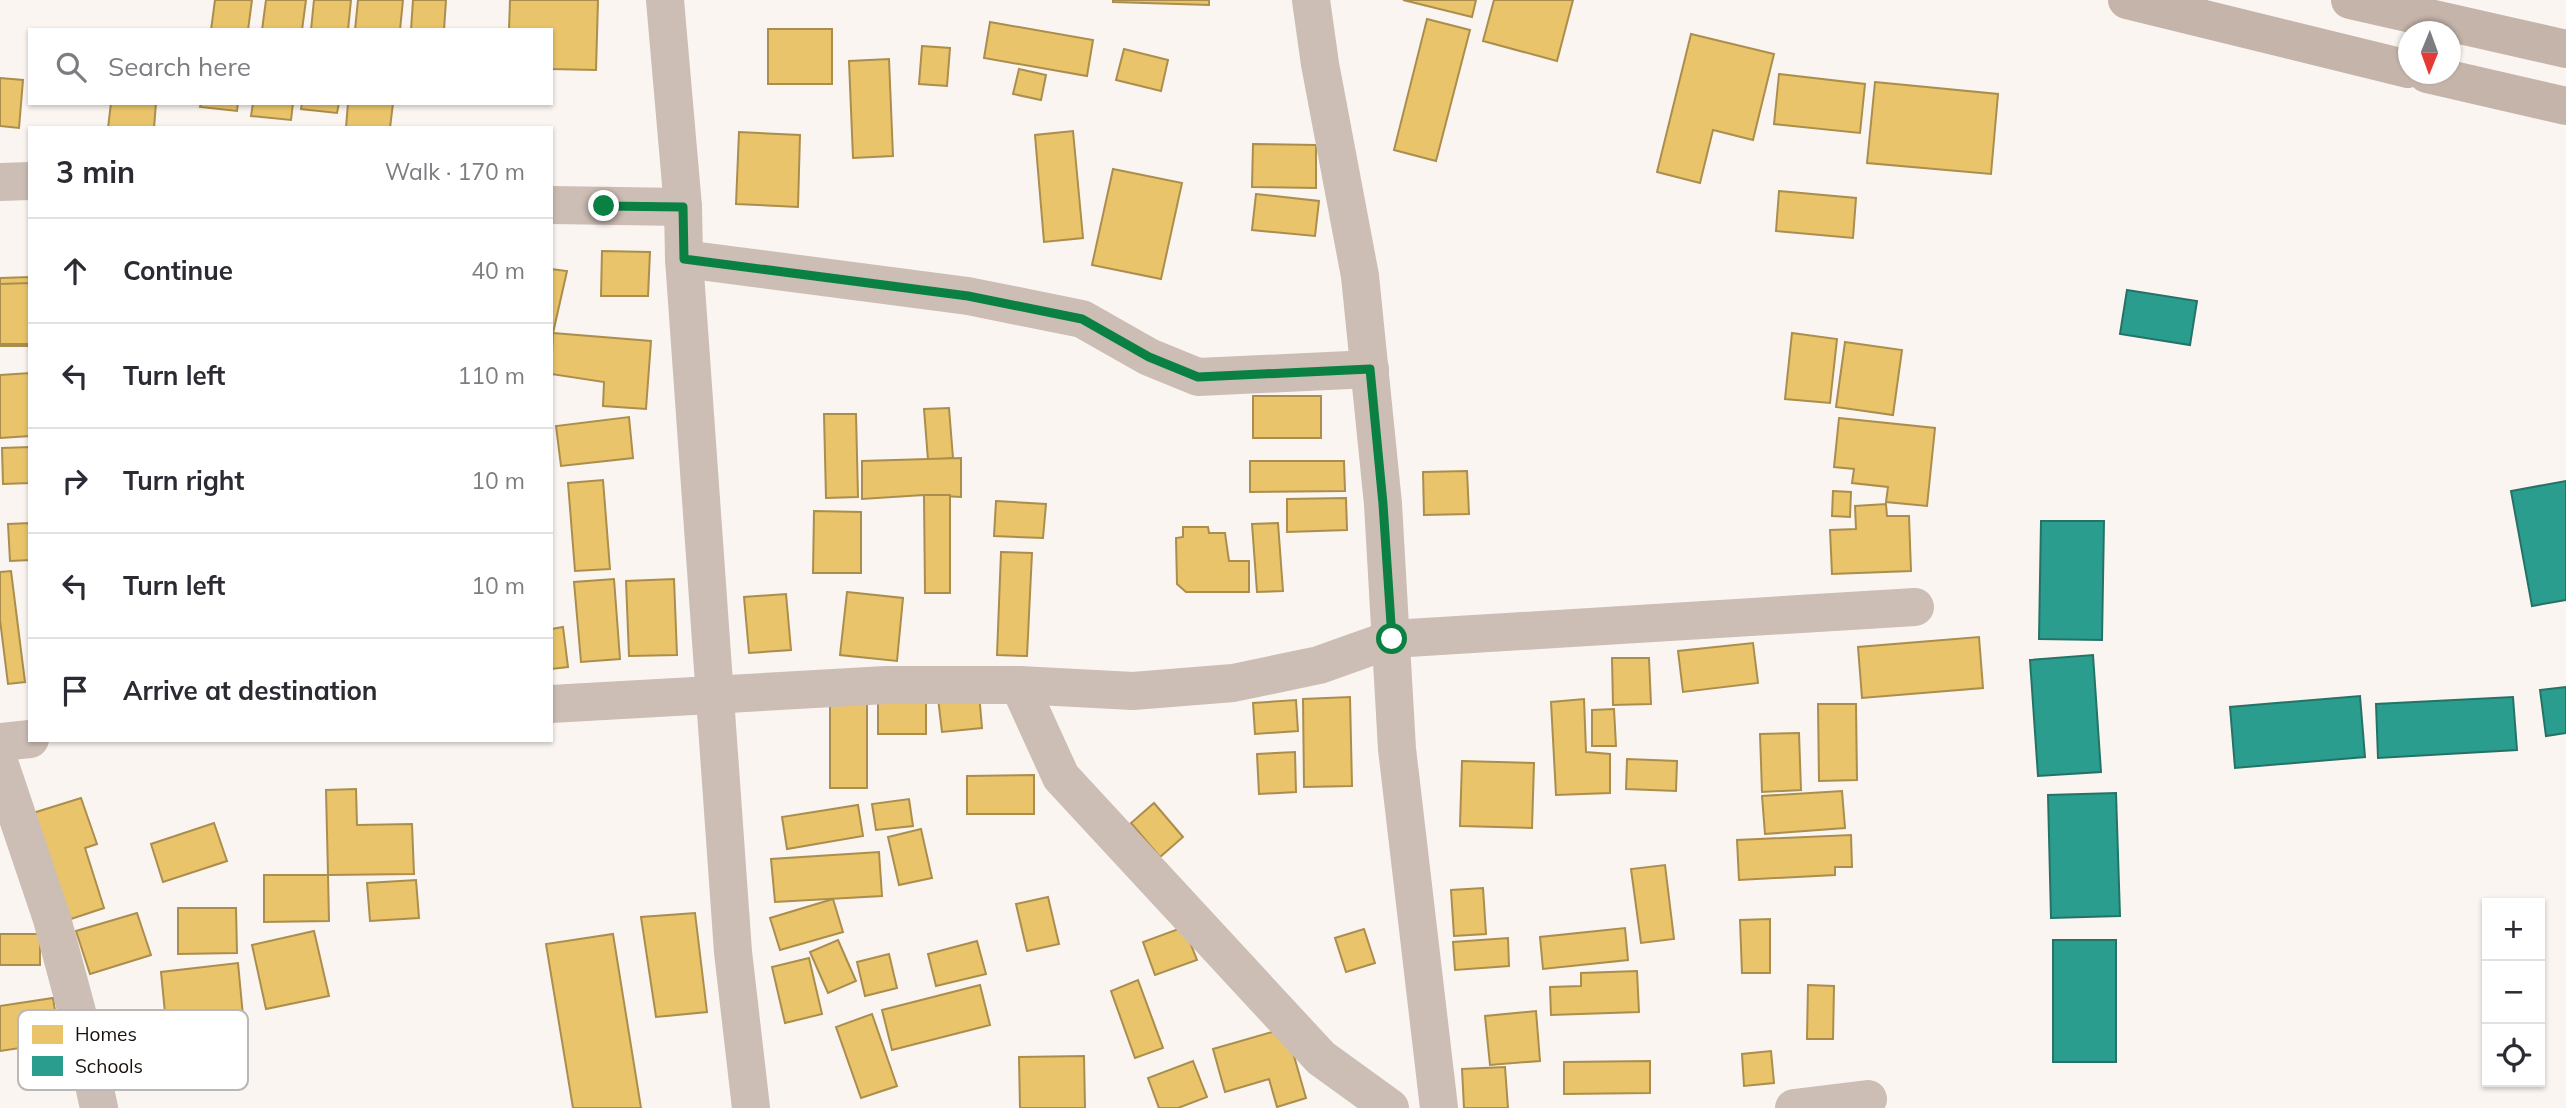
<!DOCTYPE html>
<meta charset="utf-8">
<style>
:root{--surface:#fff;--page:#f2f2f3;--text:#2b2b33;--muted:#7c7c81;--line:#e1e1e2}
body{margin:0;font-family:Mulish,sans-serif;background:var(--page);color:var(--text)}
.controls{position:absolute;right:21px;bottom:21px;display:grid;overflow:hidden;border-radius:0px;box-shadow:0 2px 5px #0004}
.controls button{width:63px;height:63px;display:grid;place-items:center;padding:0;border:0;border-bottom:2px solid var(--line);background:var(--surface);color:var(--text);font:35px sans-serif}
.compass{position:absolute;left:2398px;top:21px;width:63px;height:63px;border-radius:50%;background:var(--surface);box-shadow:0 2px 5px #0004;rotate:181deg}
.stop{position:absolute;width:21px;height:21px;margin:-16px;border:5px solid #0b8043;border-radius:50%;background:#fff}
.stop.end{background:#0b8043;border-color:#fff;box-shadow:0 2px 7px #0008}
.list{margin:0;padding:0;list-style:none}
h2{display:flex;justify-content:space-between;align-items:center;height:91px;margin:0;padding:0 28px;font-size:30px}
h2 small{font-size:23px;font-weight:400;color:var(--muted)}
.list li{display:grid;grid-template-columns:46px 1fr auto;gap:21px;align-items:center;box-sizing:border-box;height:105px;padding:0 28px;border-top:2px solid var(--line)}
.list b{display:block;font-size:26px;white-space:nowrap}
.list em{font-size:23px;font-style:normal;color:var(--muted)}
.icon{flex:none;width:38px;height:38px;fill:none;stroke:currentColor;stroke-width:2;stroke-linecap:round;stroke-linejoin:round}
.map{position:relative;flex:none;width:2566px;height:1108px;overflow:hidden}
.search{position:absolute;background:var(--surface);box-shadow:0 2px 5px #0004;left:28px;top:28px;width:525px;height:77px;display:flex;align-items:center;gap:18px;box-sizing:border-box;padding:0 24px;border-radius:0px;color:var(--muted);font-size:26px}
.panel{position:absolute;background:var(--surface);box-shadow:0 2px 5px #0004;left:28px;top:126px;width:525px;height:616px;border-radius:0px}
.map>svg:first-child{display:block}
</style>
<div class="map">
<svg width="2566" height="1108" viewBox="0 0 2566 1108">
<rect width="100%" height="100%" fill="#faf5f0"/>
<!-- homes -->
<g fill="#e9c46a" stroke="#ab8e4d" stroke-width="2">
<polygon points="215,0 252,0 248,30 211,30"/>
<polygon points="266,0 306,0 302,30 262,30"/>
<polygon points="314,0 351,0 348,30 311,30"/>
<polygon points="358,0 403,0 400,30 355,30"/>
<polygon points="413,0 446,0 444,30 411,30"/>
<polygon points="510,0 598,0 596,70 551,69 551,30 509,30"/>
<polygon points="1113,0 1209,0 1209,5 1113,2"/>
<polygon points="1403,0 1476,0 1472,17"/>
<polygon points="1494,0 1573,0 1557,61 1483,41"/>
<polygon points="1427,19 1470,30 1436,161 1394,150"/>
<polygon points="990,22 1093,40 1087,76 984,58"/>
<rect x="768" y="29" width="64" height="55"/>
<polygon points="1691,34 1774,54 1753,140 1713,130 1700,183 1657,172"/>
<polygon points="922,46 950,48 947,86 919,84"/>
<polygon points="1124,49 1168,60 1161,91 1116,80"/>
<polygon points="889,59 893,156 853,158 849,61"/>
<polygon points="1019,69 1046,75 1041,100 1013,94"/>
<polygon points="1779,74 1865,84 1860,133 1774,124"/>
<polygon points="0,78 23,80 19,128 0,126"/>
<polygon points="1875,82 1998,94 1991,174 1867,163"/>
<polygon points="111,103 156,103 154,128 108,128"/>
<polygon points="201,103 238,103 237,111 200,107"/>
<polygon points="253,103 293,103 291,120 251,116"/>
<polygon points="302,103 339,103 337,113 301,109"/>
<polygon points="348,103 393,103 390,128 346,128"/>
<polygon points="1073,131 1083,238 1044,242 1035,135"/>
<polygon points="739,132 800,135 798,207 736,204"/>
<polygon points="1253,144 1316,145 1316,188 1252,187"/>
<polygon points="1113,169 1182,183 1161,279 1092,265"/>
<polygon points="1779,191 1856,198 1853,238 1776,231"/>
<polygon points="1256,194 1319,201 1315,236 1252,230"/>
<polygon points="602,251 650,252 648,296 601,296"/>
<polygon points="551,269 567,271 553,333 551,333"/>
<polygon points="30,277 30,346 0,346 0,278"/>
<polygon points="30,283 30,344 0,344 0,284"/>
<polygon points="553,333 651,341 646,409 603,406 604,382 551,374"/>
<polygon points="1792,333 1837,339 1830,403 1785,399"/>
<polygon points="1845,342 1902,350 1893,415 1836,407"/>
<polygon points="30,373 30,436 0,438 0,375"/>
<rect x="1253" y="396" width="68" height="42"/>
<polygon points="949,408 953,458 928,460 924,409"/>
<polygon points="824,414 856,414 858,497 826,498"/>
<polygon points="629,417 633,458 561,466 556,426"/>
<polygon points="1839,418 1935,428 1927,506 1886,502 1888,487 1852,483 1854,469 1834,467"/>
<polygon points="30,447 30,483 3,484 2,448"/>
<polygon points="961,458 961,497 924,495 862,499 862,461"/>
<polygon points="1250,461 1344,461 1345,491 1250,492"/>
<polygon points="1467,471 1469,514 1424,515 1423,472"/>
<polygon points="603,480 610,569 575,571 568,483"/>
<polygon points="1833,491 1851,492 1850,517 1832,516"/>
<polygon points="924,495 950,495 950,593 925,593"/>
<polygon points="1346,498 1347,530 1287,532 1287,499"/>
<polygon points="996,501 1046,504 1043,538 994,536"/>
<polygon points="1886,504 1887,516 1909,516 1911,571 1832,574 1830,530 1856,529 1855,506"/>
<polygon points="814,511 861,512 861,573 813,573"/>
<polygon points="30,523 30,560 10,561 8,524"/>
<polygon points="1278,523 1283,591 1257,592 1252,524"/>
<polygon points="1183,527 1208,527 1209,533 1225,533 1229,561 1249,561 1249,592 1186,592 1177,584 1176,538 1183,537"/>
<polygon points="1001,552 1032,553 1027,656 997,655"/>
<polygon points="11,571 25,682 8,684 0,620 0,572"/>
<polygon points="614,579 620,659 581,662 574,582"/>
<polygon points="674,579 677,655 629,656 626,581"/>
<polygon points="847,592 903,598 897,661 840,655"/>
<polygon points="786,594 791,650 749,653 744,597"/>
<polygon points="563,627 568,667 551,669 551,629"/>
<polygon points="1979,637 1983,688 1862,698 1858,647"/>
<polygon points="1753,643 1758,683 1683,692 1678,651"/>
<polygon points="1612,658 1649,658 1651,704 1613,705"/>
<polygon points="979,693 982,728 942,732 938,698"/>
<polygon points="1350,697 1352,786 1304,787 1303,699"/>
<polygon points="1584,699 1586,752 1610,754 1610,793 1556,795 1551,702"/>
<rect x="878" y="700" width="48" height="34"/>
<polygon points="1296,700 1298,731 1255,734 1253,703"/>
<rect x="830" y="701" width="37" height="87"/>
<polygon points="1818,704 1856,704 1857,780 1819,781"/>
<polygon points="1614,709 1616,746 1592,746 1592,710"/>
<polygon points="1799,733 1801,790 1762,792 1760,734"/>
<polygon points="1295,752 1296,792 1259,794 1257,754"/>
<polygon points="1627,759 1677,761 1676,791 1626,789"/>
<polygon points="1462,761 1534,763 1532,828 1460,826"/>
<polygon points="1034,775 1034,814 967,814 967,776"/>
<polygon points="356,789 357,825 412,824 414,874 328,875 326,790"/>
<polygon points="1842,791 1845,828 1765,834 1762,796"/>
<polygon points="81,798 97,844 85,848 104,908 68,920 33,813"/>
<polygon points="909,799 913,826 876,830 872,804"/>
<polygon points="1154,803 1183,837 1160,857 1131,823"/>
<polygon points="858,805 863,836 787,849 782,817"/>
<polygon points="214,823 227,861 163,882 151,844"/>
<polygon points="921,829 932,878 899,885 888,837"/>
<polygon points="1851,835 1852,867 1835,867 1835,875 1739,880 1737,840"/>
<polygon points="879,852 882,896 775,902 771,859"/>
<polygon points="1665,865 1674,939 1641,943 1631,869"/>
<polygon points="264,875 328,875 329,921 264,922"/>
<polygon points="416,880 419,918 370,921 367,883"/>
<polygon points="1483,888 1486,934 1454,936 1451,890"/>
<polygon points="1048,897 1059,944 1027,951 1016,904"/>
<polygon points="833,899 843,932 780,950 770,918"/>
<polygon points="178,908 236,908 237,953 178,954"/>
<polygon points="137,913 151,955 90,974 76,931"/>
<polygon points="695,913 707,1012 656,1017 641,917"/>
<polygon points="1770,919 1770,973 1742,973 1740,920"/>
<polygon points="1184,927 1197,960 1155,975 1143,942"/>
<polygon points="1625,928 1628,960 1543,969 1540,937"/>
<polygon points="1364,929 1375,963 1346,972 1335,938"/>
<polygon points="314,931 329,996 266,1009 252,945"/>
<rect x="0" y="934" width="40" height="31"/>
<polygon points="613,934 641,1108 573,1108 546,944"/>
<polygon points="1508,938 1509,966 1455,970 1453,942"/>
<polygon points="838,940 856,981 828,993 810,952"/>
<polygon points="977,941 986,974 936,986 928,954"/>
<polygon points="889,954 897,988 865,996 857,962"/>
<polygon points="809,958 822,1014 785,1023 772,967"/>
<polygon points="238,963 243,1016 166,1023 161,972"/>
<polygon points="1637,971 1639,1012 1551,1015 1550,987 1581,986 1581,973"/>
<polygon points="1138,980 1163,1048 1135,1058 1111,991"/>
<polygon points="980,985 990,1025 892,1050 882,1010"/>
<polygon points="1808,985 1834,986 1833,1039 1807,1039"/>
<polygon points="53,998 60,1042 0,1051 0,1006"/>
<polygon points="1536,1011 1540,1061 1490,1065 1485,1016"/>
<polygon points="872,1014 897,1086 861,1098 836,1027"/>
<polygon points="1286,1028 1306,1098 1277,1107 1269,1079 1225,1092 1213,1049"/>
<polygon points="1771,1051 1774,1083 1744,1086 1742,1054"/>
<polygon points="1084,1056 1085,1108 1020,1108 1019,1057"/>
<polygon points="1193,1061 1207,1097 1178,1108 1159,1108 1148,1078"/>
<polygon points="1650,1061 1650,1093 1564,1094 1564,1062"/>
<polygon points="1505,1067 1508,1108 1464,1108 1462,1069"/>
</g>
<!-- schools -->
<g fill="#2a9d8f" stroke="#257367" stroke-width="2">
<polygon points="2127,290 2197,301 2190,345 2120,334"/>
<polygon points="2566,481 2566,600 2532,606 2511,491"/>
<polygon points="2041,521 2104,521 2102,640 2039,639"/>
<polygon points="2093,655 2101,772 2038,776 2030,660"/>
<polygon points="2566,687 2566,733 2546,736 2540,690"/>
<polygon points="2360,696 2365,757 2235,768 2230,707"/>
<polygon points="2513,697 2517,750 2378,758 2376,704"/>
<polygon points="2116,793 2120,916 2051,918 2048,795"/>
<rect x="2053" y="940" width="63" height="122"/>
</g>
<g fill="none" stroke-linecap="round" stroke-linejoin="round">
<!-- minor -->
<g stroke="#ccbdb5" stroke-width="38">
<polyline points="665,0 683,207 684,259 733,952 751,1108"/>
<polyline points="1311,0 1320,64 1360,276 1383,504 1397,749 1439,1108"/>
<polyline points="0,182 30,181"/>
<polyline points="551,205 683,207"/>
<polyline points="684,259 968,296 1082,319 1149,357 1198,377 1370,369"/>
<polyline points="1019,685 1061,777 1321,1058 1390,1108"/>
<polyline points="551,704 886,685 1019,685 1133,691 1233,683 1319,665 1392,639 1915,607"/>
<polyline points="0,742 30,739"/>
<polyline points="0,765 52,919 84,1038 99,1108"/>
<polyline points="1794,1108 1868,1099"/>
</g>
<!-- primary -->
<g stroke="#c5b4aa" stroke-width="38">
<polyline points="2127,0 2408,69"/>
<polyline points="2350,0 2566,49"/>
<polyline points="2427,74 2566,106"/>
</g>
</g>
<g fill="none" stroke-linecap="round" stroke-linejoin="round">
<!-- route -->
<polyline stroke="#0b8043" stroke-width="9" points="604,206 683,207 684,259 968,296 1082,319 1149,357 1198,377 1370,369 1383,504 1392,639"/>
</g>
<!-- legend -->
<rect x="18" y="1010" width="230" height="80" rx="10" fill="#fff" stroke="#bab8b6" stroke-width="2"/>
<rect x="32" y="1025" width="31" height="19" fill="#e9c46a"/>
<rect x="32" y="1056" width="31" height="20" fill="#2a9d8f"/>
<g font-size="19" fill="#1a110a">
<text x="75" y="1041">Homes</text>
<text x="75" y="1073">Schools</text>
</g>
</svg>
<div class="controls">
<button>+</button>
<button>−</button>
<button><svg class="icon" aria-label="locate" viewBox="0 0 24 24"><circle cx="12" cy="12" r="6"/><path d="M12 2v4M12 18v4M2 12h4M18 12h4"/></svg></button>
</div>
<svg class="compass" viewBox="-18 -18 36 36"><path d="M0-13l5 13h-10z" fill="#e53935"/><path d="M0 13l5-13h-10z" fill="#7c7c81"/></svg>
<div class="stop" style="left:1392px;top:639px"></div>
<div class="stop end" style="left:604px;top:206px"></div>
<div class="search"><svg class="icon" aria-label="search" viewBox="0 0 24 24"><circle cx="10" cy="10" r="6"/><path d="M15 15l6 6"/></svg>Search here</div>
<section class="panel">
<h2>3 min<small>Walk · 170 m</small></h2>
<ul class="list">
<li><svg class="icon" aria-label="ahead" viewBox="0 0 24 24"><path d="M12 20V5M6 11l6-6 6 6"/></svg><div><b>Continue</b></div><em>40 m</em></li>
<li><svg class="icon" aria-label="left" viewBox="0 0 24 24"><path d="M17 20v-9H6M10 6l-5 5 5 5"/></svg><div><b>Turn left</b></div><em>110 m</em></li>
<li><svg class="icon" aria-label="right" viewBox="0 0 24 24"><path d="M7 20v-9h11M14 6l5 5-5 5"/></svg><div><b>Turn right</b></div><em>10 m</em></li>
<li><svg class="icon" aria-label="left" viewBox="0 0 24 24"><path d="M17 20v-9H6M10 6l-5 5 5 5"/></svg><div><b>Turn left</b></div><em>10 m</em></li>
<li><svg class="icon" aria-label="arrive" viewBox="0 0 24 24"><path d="M6 21V4h12l-3 4 3 4H6"/></svg><div><b>Arrive at destination</b></div></li>
</ul>
</section>
</div>
